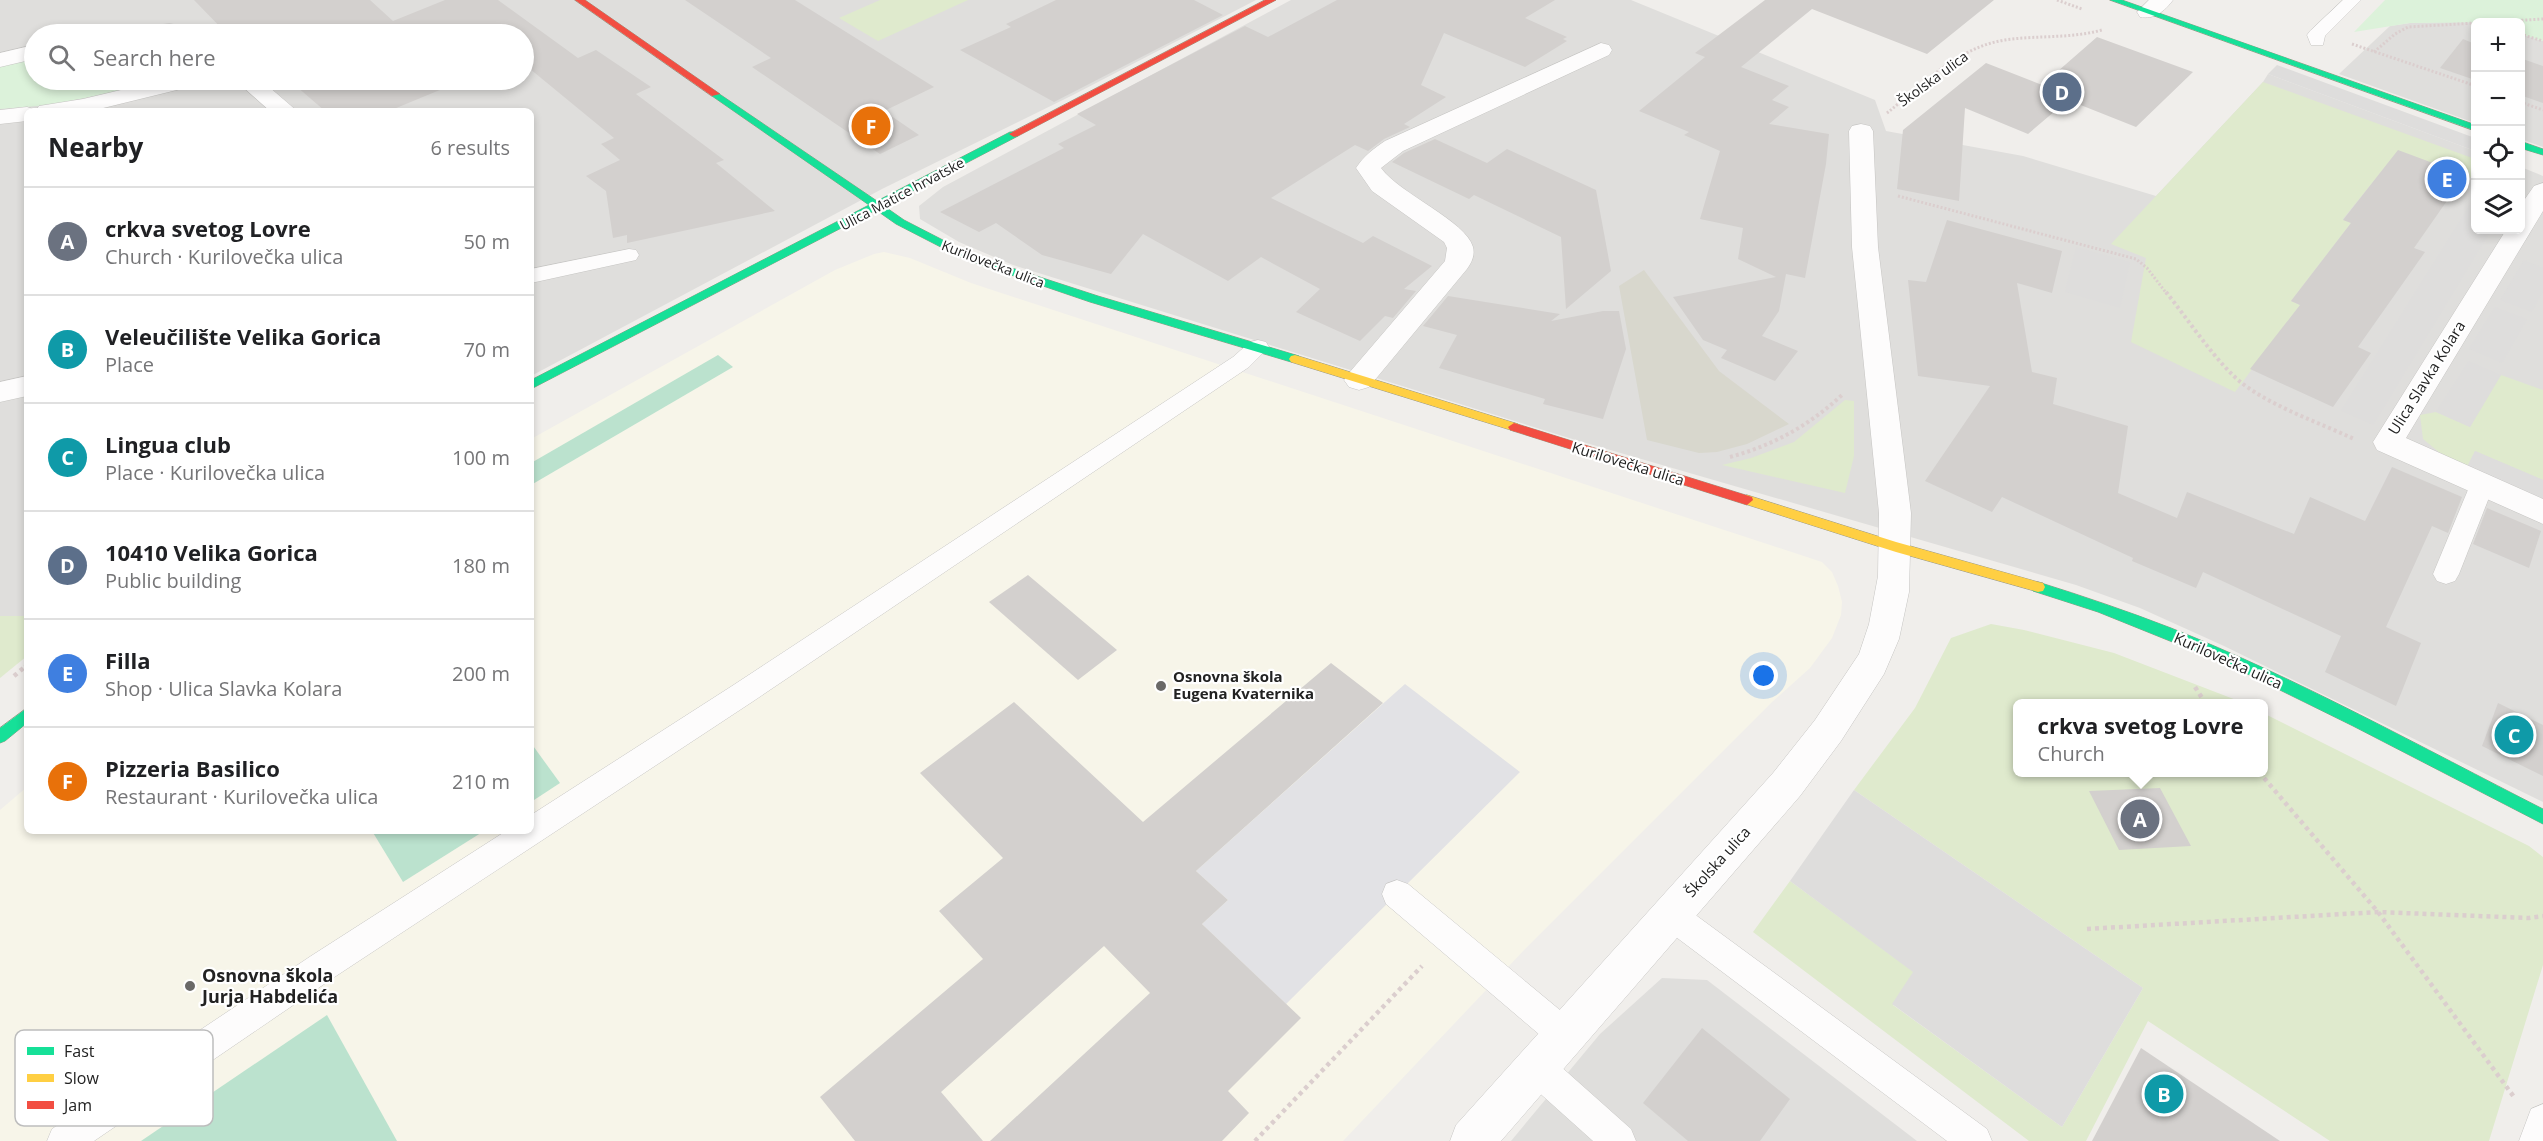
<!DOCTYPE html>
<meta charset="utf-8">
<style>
:root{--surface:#fff;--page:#f2f2f2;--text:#202124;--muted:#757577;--line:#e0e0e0;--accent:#2563eb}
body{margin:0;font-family:"Open Sans",sans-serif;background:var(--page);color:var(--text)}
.controls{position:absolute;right:18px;top:18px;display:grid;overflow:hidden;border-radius:9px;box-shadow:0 3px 9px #0003}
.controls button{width:54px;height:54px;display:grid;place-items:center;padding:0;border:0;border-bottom:2px solid var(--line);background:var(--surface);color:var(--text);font:30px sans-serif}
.you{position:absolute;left:1764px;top:676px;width:21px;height:21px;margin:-15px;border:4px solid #fff;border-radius:50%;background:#1a73e8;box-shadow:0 0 0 9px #1a73e833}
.badge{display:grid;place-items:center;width:39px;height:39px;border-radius:50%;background:var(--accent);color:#fff;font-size:20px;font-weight:700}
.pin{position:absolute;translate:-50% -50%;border:3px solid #fff;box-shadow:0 2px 6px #0006}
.popup{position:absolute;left:2013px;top:699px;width:255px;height:78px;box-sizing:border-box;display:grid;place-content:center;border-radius:9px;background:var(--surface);filter:drop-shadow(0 2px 4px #0005);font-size:20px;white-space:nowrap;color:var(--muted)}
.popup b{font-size:22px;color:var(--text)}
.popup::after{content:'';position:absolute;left:50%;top:100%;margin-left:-12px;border:12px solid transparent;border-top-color:var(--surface)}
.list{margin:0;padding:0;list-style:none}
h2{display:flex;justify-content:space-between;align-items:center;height:78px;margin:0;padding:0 24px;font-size:26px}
h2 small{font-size:20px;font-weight:400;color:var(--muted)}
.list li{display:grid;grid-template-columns:39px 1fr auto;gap:18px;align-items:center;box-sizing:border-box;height:108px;padding:0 24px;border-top:2px solid var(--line)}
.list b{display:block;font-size:22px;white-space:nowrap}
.list p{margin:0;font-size:20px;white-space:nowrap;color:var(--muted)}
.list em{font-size:20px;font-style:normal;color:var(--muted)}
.icon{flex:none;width:33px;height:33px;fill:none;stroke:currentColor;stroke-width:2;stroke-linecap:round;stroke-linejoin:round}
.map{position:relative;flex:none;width:2543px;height:1141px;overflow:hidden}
.search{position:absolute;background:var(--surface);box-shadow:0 3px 9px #0003;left:24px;top:24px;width:510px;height:66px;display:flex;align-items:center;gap:15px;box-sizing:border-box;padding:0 21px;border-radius:33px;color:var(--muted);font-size:22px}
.panel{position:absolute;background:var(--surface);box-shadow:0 3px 9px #0003;left:24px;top:108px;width:510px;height:726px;border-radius:9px}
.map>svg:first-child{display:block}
</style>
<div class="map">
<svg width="2543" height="1141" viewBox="0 0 2543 1141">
<rect width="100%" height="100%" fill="#f0eeeb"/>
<!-- residential -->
<g fill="#dfdedc" fill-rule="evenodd">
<path d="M0,0H1256L1073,95L882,189L531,376V111H27V640L24,616H0ZM34,34H524V80H34Z"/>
<polygon points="1291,0 1631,0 1875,100 1886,131 2023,156 2156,196 2263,82 2268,74 2475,151 2476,230 2520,230 2521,167 2543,176 2543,802 2224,646 2140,608 2076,585 1569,438 1013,265 959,242 920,219 919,206 943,187"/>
<polygon points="2481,21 2485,22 2476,22 2475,123 2339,74 2390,26 2410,23"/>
<polygon points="2520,34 2543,41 2543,147 2521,139"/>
<polygon points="1662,978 1707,980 1917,1141 1511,1141 1600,1034"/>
</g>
<!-- education -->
<polygon fill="#f7f5e9" points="884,252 910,258 971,283 1822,562 1832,572 1838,586 1842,602 1841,615 1832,638 1810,668 1771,703 1526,948 1343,1141 0,1141 0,810 27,787 27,831 531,831 531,439 835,270 874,254"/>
<!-- construction -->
<polygon fill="#d8d7cd" points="1644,270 1719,371 1789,424 1747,444 1717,452 1699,453 1647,440 1619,286"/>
<!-- grass -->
<g fill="#dfeacd">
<polygon points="880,0 968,0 878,41 839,18"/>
<polygon points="2263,82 2475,159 2475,179 2398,151 2343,219 2351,223 2291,301 2300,305 2235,392 2131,342 2146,258 2111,244"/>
<polygon points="2501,375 2543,390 2543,480 2475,451 2467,467 2440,453 2423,439 2420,415 2436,412 2470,427"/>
<polygon points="1845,400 1854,401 1854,456 1845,493 1722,465 1751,458 1794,442"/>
<polygon points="0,616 24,616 27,656 0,678"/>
<polygon points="1991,624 2024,630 2114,653 2244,703 2017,704 2017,772 2263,772 2263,713 2529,846 2543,857 2543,965 2489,1141 2330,1141 2148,1021 2086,1141 2029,1141 1753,932 1790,881 1914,972 1893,1005 2062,1127 2143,988 1854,790 1915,708 1951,638"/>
</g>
<!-- park -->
<g fill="#dcf2da">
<polygon points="2385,0 2543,0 2543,41 2521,34 2520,22 2410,23 2354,32"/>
<polygon points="34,58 34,80 172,80 51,105 0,109 0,65"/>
</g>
<!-- pitch -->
<g fill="#bbe2ce">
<polygon points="718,355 733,367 531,485 531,463"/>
<polygon points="531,743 560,783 531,802"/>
<polygon points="372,831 484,831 403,882"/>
<polygon points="327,1015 397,1141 141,1141"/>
</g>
<!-- parking -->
<g fill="#dedddc">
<polygon points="2277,65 2475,138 2475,151 2268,74"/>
<polygon points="2475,197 2476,230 2491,230 2373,425 2341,411"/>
<polygon points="2076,247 2130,262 2120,308 2065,292"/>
<polygon points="2524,260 2543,268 2543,292 2532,312 2500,300"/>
<polygon points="2495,307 2527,319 2502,363 2469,349"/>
<polygon points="2469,361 2501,375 2470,427 2436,412"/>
<polygon points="2475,451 2543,480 2543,500 2467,467"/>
<polygon points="1854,790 2143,988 2062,1127 1892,1004 1913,972 1790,881"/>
</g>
<!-- plaza -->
<polygon fill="#e2e2e5" points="1405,684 1520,772 1286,1004 1202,924 1228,900 1196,871"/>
<!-- building -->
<g fill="#d3d0ce">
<polygon points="194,0 370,0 393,21 445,0 498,0 578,58 596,50 651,87 636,94 724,160 716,163 775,211 627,243 627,235 613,238 606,191 586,176 620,160 601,144 614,138 524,64 524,34 227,34"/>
<polygon points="685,0 795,0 934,87 884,111 919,135 880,154 752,67 771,58"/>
<polygon points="1056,0 1194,0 1223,15 1054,102 960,50 1011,27 1006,24"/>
<polygon points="1337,0 1555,0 1525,18 1567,37 1563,39 1567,41 1525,67 1444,33 1421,85 1446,97 1404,124 1410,127 1384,139 1368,151 1355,145 1271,198 1363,243 1373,236 1432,266 1404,289 1416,291 1393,318 1385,316 1360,341 1296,312 1320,289 1261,257 1228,281 1143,234 1111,274 1042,255 996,223 979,232 940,212 1064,148 1058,144 1096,125 1077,114 1245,26 1268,37"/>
<polygon points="1765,0 1994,0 1927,54 1812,9 1741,67 1789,86 1772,100 1789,107 1769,124 1829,134 1826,164 1805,278 1786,274 1779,311 1762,336 1798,351 1775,381 1721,358 1727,350 1703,340 1673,297 1776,277 1738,259 1743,228 1700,219 1720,151 1684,135 1689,132 1639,111 1705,57 1695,53"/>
<polygon points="2097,37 2193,72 2136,127 2068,100 2028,134 1965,108 1959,201 1897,189 1903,130 1986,63 2042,85"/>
<polygon points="2463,39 2475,44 2475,80 2440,68"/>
<polygon points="2520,58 2543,66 2543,103 2520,95"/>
<polygon points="289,80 464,80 389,111 325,111"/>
<polygon points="1435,139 1487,163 1507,149 1596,190 1611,271 1566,309 1561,237 1474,195 1469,199 1392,162 1404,153"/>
<polygon points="2398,150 2465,175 2414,248 2425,252 2358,347 2371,353 2333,407 2250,369 2300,305 2291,301 2351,223 2343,220"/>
<polygon points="1947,220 2062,251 2052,293 2017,283 2032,372 2057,378 2053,404 2128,426 2118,493 2177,518 2187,492 2294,534 2310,497 2365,521 2392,467 2462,497 2448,533 2432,526 2386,627 2421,643 2396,706 2325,672 2341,636 2203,572 2196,588 2132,561 2133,558 2002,497 1992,512 1925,481 1990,386 1918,376 1908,280 1926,282"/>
<polygon points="1448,296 1560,314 1551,321 1603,311 1619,311 1626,349 1603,419 1543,404 1545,399 1439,368 1457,335 1423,326"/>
<polygon points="2487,508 2541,531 2529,568 2473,544"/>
<polygon points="1028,575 1117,650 1078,680 989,602"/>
<polygon points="1331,663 1383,703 1196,871 1228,900 1202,924 1301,1018 1228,1091 1249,1113 1222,1141 990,1141 1150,993 1104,946 941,1092 983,1141 855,1141 820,1097 983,959 939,911 1003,858 920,773 1014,702 1143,822"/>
<polygon points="2498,703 2543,725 2543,776 2482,746"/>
<polygon points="2160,788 2191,846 2119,850 2089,791"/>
<polygon points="1702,1028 1790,1099 1760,1141 1688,1141 1643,1103"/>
<polygon points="2141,1048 2280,1141 2092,1141"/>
</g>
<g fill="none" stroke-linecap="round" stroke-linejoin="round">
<!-- lane casing -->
<g stroke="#c6c5c3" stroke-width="1">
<g id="lane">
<polygon points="2343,0 2361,0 2325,36 2323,45 2311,45 2307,35 2310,31"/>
<polygon points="629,249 636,250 639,255 636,260 531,283 531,269"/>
<polygon points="1258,340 1266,342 1269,347 1249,367 752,702 333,978 94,1141 47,1141 52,1129 311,956 506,831 531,831 531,815 732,686 1233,357 1250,342"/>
<polygon points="2482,476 2491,479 2494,485 2459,574 2455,581 2446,584 2437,581 2433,574 2470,485 2473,479"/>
<polygon points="1397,880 1408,884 1578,1025 1582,1036 1578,1047 1566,1052 1554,1047 1386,904 1382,894 1386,884"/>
<polygon points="1671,901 1682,905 1987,1129 1992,1141 1947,1141 1660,925 1656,915 1660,905"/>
<polygon points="1537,1051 1549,1056 1631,1129 1636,1141 1593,1141 1525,1080 1520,1068 1525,1056"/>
<polygon points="2543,1104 2543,1141 2519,1141 2531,1109"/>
</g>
</g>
<!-- street casing -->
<g stroke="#c6c5c3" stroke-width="1">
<g id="street">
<path d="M2149,0H2173C2165,11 2154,20 2140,17L2137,12Z"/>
<polygon points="170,24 205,29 208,34 114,34 117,29"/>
<path d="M1601,43L1609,45L1612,50L1609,55L1403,151L1381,168C1400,194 1466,221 1473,247C1475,255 1472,262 1467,269L1369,387L1359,390L1349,387L1344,380L1349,373L1445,261L1447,248L1444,242L1372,191L1356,168C1364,156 1373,149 1385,141Z"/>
<polygon points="34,45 34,59 0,67 0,53"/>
<polygon points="163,80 201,80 197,85 91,111 27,111 27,121 0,124 0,110 27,107 36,110 39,106 83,99"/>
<polygon points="235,80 261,80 297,111 270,111"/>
<polygon points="1861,124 1870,126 1873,131 1878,247 1911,513 1909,592 1899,639 1884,674 1841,741 1800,796 1501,1141 1450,1141 1456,1125 1773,773 1815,720 1859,654 1869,624 1878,576 1879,513 1852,247 1849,131 1852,126"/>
<polygon points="2543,183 2543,211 2406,438 2543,499 2543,524 2377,450 2373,442 2506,230 2520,230 2520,206 2534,186"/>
<polygon points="27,376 27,396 0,402 0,382"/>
</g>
</g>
<!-- fast casing -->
<g stroke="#999884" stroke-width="1">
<g id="fast">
<polygon points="2110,0 2122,0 2476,125 2476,131"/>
<polygon points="715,91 877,201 1010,132 1018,132 1018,136 884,206 904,220 972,255 1098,296 1299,356 1301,359 1299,362 1291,362 1090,302 964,259 896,224 876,210 531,389 531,380 869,205 712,96 712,92"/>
<polygon points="2520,141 2543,149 2543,155 2520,148"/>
<path d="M2038,582C2083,596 2127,611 2171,628C2299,679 2421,747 2543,809V824L2353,726L2227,664L2098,612L2033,591L2031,587L2033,583Z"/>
<polygon points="27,708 27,723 5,741 0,743 0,728"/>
</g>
</g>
<!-- slow casing -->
<g stroke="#999884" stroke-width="1">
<g id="slow">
<polygon points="1295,355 1518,424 1520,427 1514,431 1291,362 1289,359 1291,356"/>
<polygon points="1747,495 1896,542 2038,582 2043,583 2045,587 2043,591 2038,592 1896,552 1742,503 1741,500"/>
</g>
</g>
<!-- jam casing -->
<g stroke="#999884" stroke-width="1">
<g id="jam">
<polygon points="575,0 585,0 720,94 712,96"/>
<polygon points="1265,0 1276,0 1018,136 1014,137 1009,134"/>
<polygon points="1514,423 1752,497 1753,500 1747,505 1510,430 1508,427"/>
</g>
</g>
<!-- path-far2 -->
<g stroke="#dbcece" stroke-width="3" stroke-dasharray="2 2" stroke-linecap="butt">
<polyline points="2057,0 2082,9"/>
<polyline points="2520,34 2543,41"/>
<polyline points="2352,44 2476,86"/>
<polyline points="2374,52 2395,34 2408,27 2543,19"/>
<polyline points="2520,102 2543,110"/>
<path d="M1887,113C1922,85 1958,47 2005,40C2037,35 2070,39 2102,30"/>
<polyline points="1898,196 2136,259 2147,268 2167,294"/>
</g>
<!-- path-far1 -->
<g stroke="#dbcece" stroke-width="4" stroke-dasharray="3 3" stroke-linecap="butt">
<path d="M2166,292C2187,318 2218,365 2243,384C2275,408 2318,422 2354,439"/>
<path d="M1730,457C1774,445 1810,425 1843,394"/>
<polyline points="25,667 27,665"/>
</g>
<!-- path -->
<g stroke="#dbcece" stroke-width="4.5" stroke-dasharray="4 4" stroke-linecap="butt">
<polyline points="14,676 27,665"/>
<polyline points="2195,687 2206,704"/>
<polyline points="2259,772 2378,912 2514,1097"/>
<polyline points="2087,929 2378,912 2529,918 2543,916"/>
<polyline points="1255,1141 1422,966"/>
</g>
<!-- lane -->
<use href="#lane" fill="#fdfcfc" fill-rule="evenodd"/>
<!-- street -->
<use href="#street" fill="#fdfcfc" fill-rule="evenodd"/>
<!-- fast -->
<use href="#fast" fill="#16e098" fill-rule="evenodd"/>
<!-- slow -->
<use href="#slow" fill="#ffcf43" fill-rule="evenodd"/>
<!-- jam -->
<use href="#jam" fill="#f24e42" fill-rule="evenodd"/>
</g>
<!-- markers -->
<g fill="#6a6968" stroke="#fff" stroke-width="2">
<circle cx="1161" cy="686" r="6"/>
<circle cx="190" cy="986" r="6"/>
</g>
<g text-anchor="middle" stroke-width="4.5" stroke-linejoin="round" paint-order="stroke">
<!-- far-street labels -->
<g font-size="14" fill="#222" stroke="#fff">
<text transform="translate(1933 79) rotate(-36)" y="5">Školska ulica</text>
<text transform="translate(902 194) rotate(-28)" y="5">Ulica Matice hrvatske</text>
<text transform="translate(993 264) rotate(21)" y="5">Kurilovečka ulica</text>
</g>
<!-- street labels -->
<g font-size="15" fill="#222" stroke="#fff">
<text transform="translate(2427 378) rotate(-58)" y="5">Ulica Slavka Kolara</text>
<text transform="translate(1628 464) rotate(17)" y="5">Kurilovečka ulica</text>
<text transform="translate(2228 661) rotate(24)" y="5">Kurilovečka ulica</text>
<text transform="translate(1718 862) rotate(-48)" y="5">Školska ulica</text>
</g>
<!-- poi labels -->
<g font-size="15" font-weight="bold" fill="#222" stroke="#fff" text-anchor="start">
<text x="1173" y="682">Osnovna škola<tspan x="1173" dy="17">Eugena Kvaternika</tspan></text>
</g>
<!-- near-poi labels -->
<g font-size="18" font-weight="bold" fill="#222" stroke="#fff" text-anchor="start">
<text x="202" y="982">Osnovna škola<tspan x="202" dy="21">Jurja Habdelića</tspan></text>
</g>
</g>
<!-- legend -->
<rect x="15" y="1030" width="198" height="96" rx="9" fill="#fff" stroke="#bdbdbd" stroke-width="1.5"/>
<rect x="27" y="1047" width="27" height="8" fill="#16e098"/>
<rect x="27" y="1074" width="27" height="8" fill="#ffcf43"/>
<rect x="27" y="1101" width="27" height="8" fill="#f24e42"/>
<g font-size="16" fill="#222">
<text x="64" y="1057">Fast</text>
<text x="64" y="1084">Slow</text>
<text x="64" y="1111">Jam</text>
</g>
</svg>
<div class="controls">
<button>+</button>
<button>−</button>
<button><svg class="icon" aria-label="locate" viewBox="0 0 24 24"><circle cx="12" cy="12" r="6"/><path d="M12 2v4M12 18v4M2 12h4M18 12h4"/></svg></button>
<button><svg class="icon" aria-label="layers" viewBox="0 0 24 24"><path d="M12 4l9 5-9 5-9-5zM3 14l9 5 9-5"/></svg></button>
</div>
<div class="you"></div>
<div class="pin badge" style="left:2140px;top:819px;background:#6b7280">A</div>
<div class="popup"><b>crkva svetog Lovre</b>Church</div>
<div class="pin badge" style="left:2164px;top:1094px;background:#0f9aa8">B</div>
<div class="pin badge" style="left:2514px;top:735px;background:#0f9aa8">C</div>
<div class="pin badge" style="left:2062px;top:92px;background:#5c6f8a">D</div>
<div class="pin badge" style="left:2447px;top:179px;background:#3f7fe0">E</div>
<div class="pin badge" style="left:871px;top:126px;background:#e8710a">F</div>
<div class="search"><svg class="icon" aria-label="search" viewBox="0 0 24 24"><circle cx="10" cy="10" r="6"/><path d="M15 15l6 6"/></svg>Search here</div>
<section class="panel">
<h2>Nearby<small>6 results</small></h2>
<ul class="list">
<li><span class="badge" style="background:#6b7280">A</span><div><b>crkva svetog Lovre</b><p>Church · Kurilovečka ulica</p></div><em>50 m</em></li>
<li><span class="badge" style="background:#0f9aa8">B</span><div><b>Veleučilište Velika Gorica</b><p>Place</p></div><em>70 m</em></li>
<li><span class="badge" style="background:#0f9aa8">C</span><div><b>Lingua club</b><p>Place · Kurilovečka ulica</p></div><em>100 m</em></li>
<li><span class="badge" style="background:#5c6f8a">D</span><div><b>10410 Velika Gorica</b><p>Public building</p></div><em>180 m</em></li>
<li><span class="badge" style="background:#3f7fe0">E</span><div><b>Filla</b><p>Shop · Ulica Slavka Kolara</p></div><em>200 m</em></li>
<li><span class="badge" style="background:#e8710a">F</span><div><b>Pizzeria Basilico</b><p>Restaurant · Kurilovečka ulica</p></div><em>210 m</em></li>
</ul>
</section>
</div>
